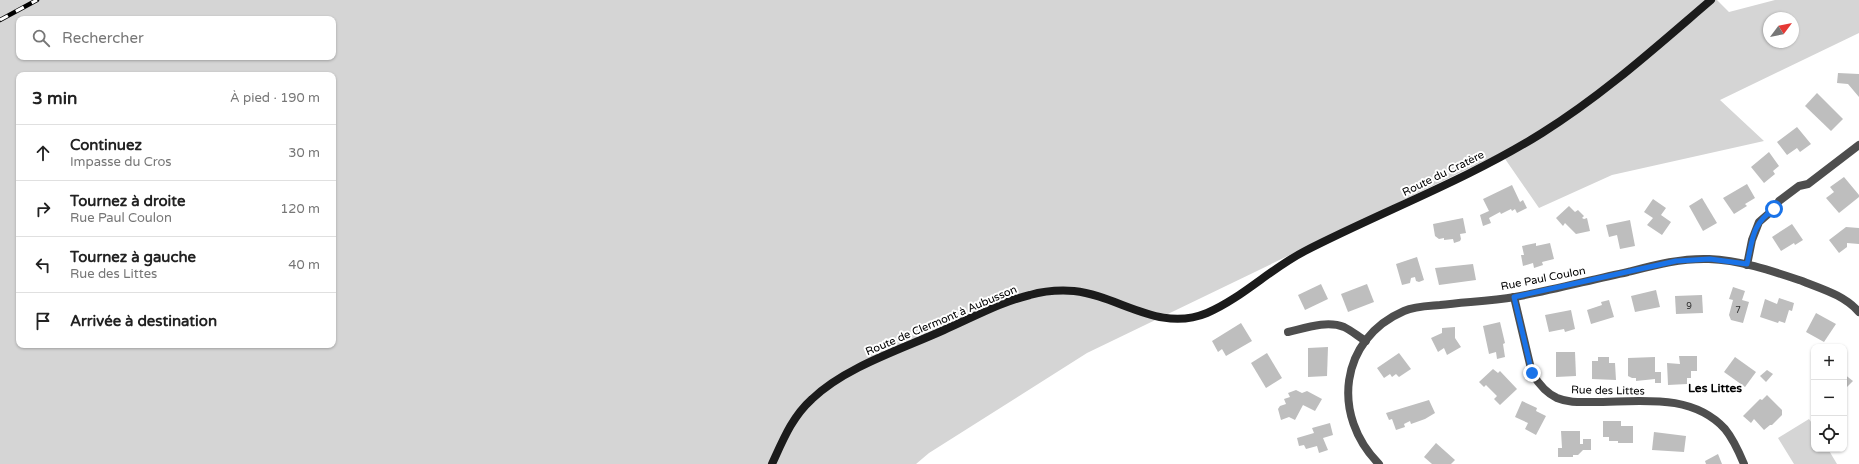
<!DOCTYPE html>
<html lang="fr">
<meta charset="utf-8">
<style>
:root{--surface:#fff;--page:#f2f2f2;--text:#222;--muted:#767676;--line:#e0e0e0}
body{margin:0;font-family:"Varela Round",sans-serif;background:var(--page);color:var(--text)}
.controls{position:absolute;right:12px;bottom:12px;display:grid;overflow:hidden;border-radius:8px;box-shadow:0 1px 3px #0004}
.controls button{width:36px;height:36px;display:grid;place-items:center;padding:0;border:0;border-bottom:1px solid var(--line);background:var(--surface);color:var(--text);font:20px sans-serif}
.compass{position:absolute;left:1763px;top:12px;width:36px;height:36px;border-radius:50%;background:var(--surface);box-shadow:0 1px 3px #0004;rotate:58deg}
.stop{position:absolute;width:12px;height:12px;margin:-9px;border:3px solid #1a73e8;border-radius:50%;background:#fff}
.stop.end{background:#1a73e8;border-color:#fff;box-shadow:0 1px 4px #0008}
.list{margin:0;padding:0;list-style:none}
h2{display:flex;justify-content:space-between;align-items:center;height:52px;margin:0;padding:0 16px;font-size:17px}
h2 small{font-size:13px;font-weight:400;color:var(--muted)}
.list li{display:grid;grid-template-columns:26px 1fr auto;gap:12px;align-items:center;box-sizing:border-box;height:56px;padding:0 16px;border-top:1px solid var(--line)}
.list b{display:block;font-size:15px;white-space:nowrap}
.list p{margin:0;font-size:13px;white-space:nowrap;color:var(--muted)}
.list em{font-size:13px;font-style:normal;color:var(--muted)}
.icon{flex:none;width:22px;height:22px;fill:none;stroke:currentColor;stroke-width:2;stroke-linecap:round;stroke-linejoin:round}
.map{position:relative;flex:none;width:1859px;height:464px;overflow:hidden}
.search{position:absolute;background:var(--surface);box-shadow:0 1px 3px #0004;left:16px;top:16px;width:320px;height:44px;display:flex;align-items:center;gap:10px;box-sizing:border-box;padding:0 14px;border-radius:8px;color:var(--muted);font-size:15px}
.panel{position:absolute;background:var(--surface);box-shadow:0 1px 3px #0004;left:16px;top:72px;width:320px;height:276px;border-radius:8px}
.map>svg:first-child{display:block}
</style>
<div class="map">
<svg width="1859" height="464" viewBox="0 0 1859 464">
<rect width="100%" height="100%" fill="#fff"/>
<!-- green -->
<g fill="#d5d5d5" fill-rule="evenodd">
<path d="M0,0H1717L1729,12L1775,0H1859V33L1720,100L1764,141L1612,175L1539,208L1501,153L1087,353L929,453L916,464H0ZM1769,18H1793V42H1769ZM19,19H333V57H19ZM19,75H333V345H19Z"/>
<polygon points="1809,419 1814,426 1814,449 1828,449 1837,464 1794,464 1778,438"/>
</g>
<!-- building -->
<g fill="#bebebe">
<polygon points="1838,73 1859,74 1859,97 1848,84 1837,83"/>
<polygon points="1817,93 1843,119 1831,131 1805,106"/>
<polygon points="1797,127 1811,144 1800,152 1797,148 1787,155 1777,142"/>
<polygon points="1769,152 1779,166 1773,171 1775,174 1764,183 1751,167"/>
<polygon points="1844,177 1859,195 1859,197 1839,213 1826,198 1834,192 1830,187"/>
<polygon points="1747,184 1755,198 1745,204 1747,206 1734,214 1723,198"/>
<polygon points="1512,185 1520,202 1523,200 1527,208 1517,213 1515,209 1512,211 1511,209 1501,214 1500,212 1489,218 1491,223 1483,226 1480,215 1489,211 1483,199"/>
<polygon points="1702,198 1717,223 1703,231 1689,206"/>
<polygon points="1653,199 1666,208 1661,215 1671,222 1662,235 1647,225 1653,218 1644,212"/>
<polygon points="1569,206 1575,212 1578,210 1584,216 1582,218 1584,219 1587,218 1590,231 1576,234 1565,223 1563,226 1556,218"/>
<polygon points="1463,218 1466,233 1460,234 1461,239 1460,241 1454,243 1453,239 1444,240 1444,238 1439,239 1435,236 1433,224"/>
<polygon points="1630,220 1635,246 1620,249 1617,235 1609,237 1606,225"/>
<polygon points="1792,224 1803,240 1795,245 1794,243 1781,251 1772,237"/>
<polygon points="1846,227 1859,228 1859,244 1847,243 1847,247 1839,253 1829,240"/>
<polygon points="1536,243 1536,246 1550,243 1554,259 1542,262 1543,265 1534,268 1533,263 1523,266 1521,255 1524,255 1522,246"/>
<polygon points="1417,257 1424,280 1419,282 1416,281 1415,277 1411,278 1410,283 1402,285 1396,264"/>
<polygon points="1473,264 1476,280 1439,285 1435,268"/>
<polygon points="1321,284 1328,299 1305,310 1298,295"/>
<polygon points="1367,284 1374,302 1348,312 1341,294"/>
<polygon points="1733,287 1745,291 1742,300 1749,302 1743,323 1731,320 1729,315 1733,300 1729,299"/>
<polygon points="1656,290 1660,307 1635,312 1631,296"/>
<polygon points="1702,295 1703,313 1676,314 1675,296"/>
<polygon points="1779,298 1794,303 1792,311 1789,310 1785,323 1779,321 1778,323 1760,317 1765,299 1777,304"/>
<polygon points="1609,300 1614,317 1591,324 1587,310 1602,305 1601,302"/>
<polygon points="1571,310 1575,329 1565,332 1564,329 1549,332 1545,315"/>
<polygon points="1816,313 1836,324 1824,342 1806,332"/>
<polygon points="1500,322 1505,343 1503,344 1505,357 1497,359 1496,352 1489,354 1483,326"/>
<polygon points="1241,323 1252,341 1226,356 1222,349 1218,352 1212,341"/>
<polygon points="1455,327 1455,338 1461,347 1447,355 1444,348 1438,352 1431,338 1442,333 1442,328"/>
<polygon points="1328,347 1327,376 1308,377 1308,348"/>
<polygon points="1556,352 1575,352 1576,376 1556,377"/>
<polygon points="1267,353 1282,378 1266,388 1251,363"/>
<polygon points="1399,353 1411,369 1399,377 1396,374 1392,377 1390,374 1384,378 1377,368"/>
<polygon points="1679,356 1697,356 1697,371 1691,371 1691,378 1687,378 1687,384 1668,385 1667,363 1680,364"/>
<polygon points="1598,357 1609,357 1609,363 1615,363 1616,380 1592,379 1592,361 1598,361"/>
<polygon points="1655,357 1655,372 1661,372 1661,383 1655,383 1655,379 1636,381 1636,378 1632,378 1628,376 1628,358"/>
<polygon points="1735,357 1756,372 1745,387 1724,372"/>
<polygon points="1493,369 1498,373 1500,371 1517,389 1500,405 1494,399 1497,396 1486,385 1484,387 1479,382"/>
<polygon points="1767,370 1773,374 1766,382 1760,376"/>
<polygon points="1844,374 1853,381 1844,390"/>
<polygon points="1296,390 1302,393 1307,391 1322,399 1315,411 1303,405 1295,420 1289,417 1281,420 1278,409 1280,406 1286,404 1284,399 1290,397 1288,393"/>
<polygon points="1767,395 1782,410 1782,415 1772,425 1770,425 1764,430 1754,419 1751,423 1743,416 1760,399 1762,400"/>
<polygon points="1429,400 1435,413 1425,419 1411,424 1410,421 1404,424 1405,427 1396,430 1392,419 1389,420 1386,413"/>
<polygon points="1522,401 1537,408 1536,411 1546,416 1536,435 1525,429 1528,423 1515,417"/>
<polygon points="1603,421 1621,421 1621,426 1633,426 1633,443 1618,443 1618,441 1609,441 1609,437 1603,437"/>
<polygon points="1330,423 1333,435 1323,438 1328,450 1319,453 1317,446 1306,449 1304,445 1299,446 1297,438 1314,433 1312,428"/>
<polygon points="1561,431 1580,431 1580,444 1583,444 1583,439 1591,439 1591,450 1583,450 1578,455 1573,455 1573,457 1558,457 1558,448 1562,448"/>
<polygon points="1654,432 1686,436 1684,452 1652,450"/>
<polygon points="1436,443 1455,460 1451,464 1432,464 1424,457"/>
<polygon points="1718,454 1722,464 1706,464 1705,461"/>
</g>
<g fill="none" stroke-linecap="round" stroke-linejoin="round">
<!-- minor -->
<g stroke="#4e4e4e" stroke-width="8">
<polyline points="1747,265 1752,240 1759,222 1774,209 1779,201 1799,186 1808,184 1859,145"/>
<path d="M1514,297L1532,373C1538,383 1546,393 1557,398C1569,403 1581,402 1593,402C1638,402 1691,392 1725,429C1734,440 1739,452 1744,464"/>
<path d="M1288,332C1305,328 1327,320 1344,327C1352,331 1359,337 1366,341"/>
<path d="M1379,464C1331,416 1339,339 1404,311C1415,306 1428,306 1440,305C1464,302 1490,301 1515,297C1553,290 1590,280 1628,272C1655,265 1681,258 1709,259C1740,260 1772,271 1802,281C1822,289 1844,295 1859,312"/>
</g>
<!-- secondary -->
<path stroke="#1b1b1b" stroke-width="8" d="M772,464C783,440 792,417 812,399C845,367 902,349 944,330C972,318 1000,302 1030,295C1044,291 1060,290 1074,291C1120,296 1159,333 1207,313C1242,298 1270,269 1305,251C1383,211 1467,180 1542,133C1603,95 1656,47 1711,0"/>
<!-- rail casing -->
<g stroke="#000" stroke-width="4.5">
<polyline id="rail" points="0,20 37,0"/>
</g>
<!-- rail -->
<use href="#rail" stroke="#fff" stroke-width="3" stroke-dasharray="9" stroke-linecap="butt"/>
</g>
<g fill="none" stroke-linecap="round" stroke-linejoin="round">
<!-- route -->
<path stroke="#1a73e8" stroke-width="5" d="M1532,373L1514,297L1676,261L1710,259L1747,264C1753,239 1751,225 1774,209"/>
</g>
<g text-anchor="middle" stroke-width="4" stroke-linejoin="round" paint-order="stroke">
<!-- number labels -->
<g font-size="9" fill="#303030">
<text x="1689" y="309">9</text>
<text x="1738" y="313">7</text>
</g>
<!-- street labels -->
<g font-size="11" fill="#000" stroke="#fff">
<text transform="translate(1443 173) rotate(-26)" y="4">Route du Cratère</text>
<text transform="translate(1543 278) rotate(-11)" y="4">Rue Paul Coulon</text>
<text transform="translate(941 320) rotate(-23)" y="4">Route de Clermont à Aubusson</text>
<text transform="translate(1608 390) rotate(1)" y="4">Rue des Littes</text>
</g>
<!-- neighbourhood labels -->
<g font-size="12" font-weight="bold" fill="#000" stroke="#fff">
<text x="1715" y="392">Les Littes</text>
</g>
</g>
</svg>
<div class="controls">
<button>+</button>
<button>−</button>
<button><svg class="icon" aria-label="locate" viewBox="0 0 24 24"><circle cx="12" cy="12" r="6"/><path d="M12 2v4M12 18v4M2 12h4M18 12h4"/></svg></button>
</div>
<svg class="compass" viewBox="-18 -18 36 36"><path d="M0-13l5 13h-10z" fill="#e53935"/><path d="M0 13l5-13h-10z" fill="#767676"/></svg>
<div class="stop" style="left:1774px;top:209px"></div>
<div class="stop end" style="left:1532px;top:373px"></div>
<div class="search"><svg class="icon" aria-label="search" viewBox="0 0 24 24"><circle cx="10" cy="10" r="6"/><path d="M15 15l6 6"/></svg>Rechercher</div>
<section class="panel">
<h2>3 min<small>À pied · 190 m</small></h2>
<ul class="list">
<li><svg class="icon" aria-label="ahead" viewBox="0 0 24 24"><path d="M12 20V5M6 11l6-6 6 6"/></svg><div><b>Continuez</b><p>Impasse du Cros</p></div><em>30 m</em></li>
<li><svg class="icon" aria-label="right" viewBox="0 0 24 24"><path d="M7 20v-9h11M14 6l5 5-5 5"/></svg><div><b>Tournez à droite</b><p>Rue Paul Coulon</p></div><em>120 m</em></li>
<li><svg class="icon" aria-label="left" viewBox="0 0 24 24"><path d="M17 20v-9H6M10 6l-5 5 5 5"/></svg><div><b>Tournez à gauche</b><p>Rue des Littes</p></div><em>40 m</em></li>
<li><svg class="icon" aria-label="arrive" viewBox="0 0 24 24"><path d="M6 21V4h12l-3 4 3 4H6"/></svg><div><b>Arrivée à destination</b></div></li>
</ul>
</section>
</div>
